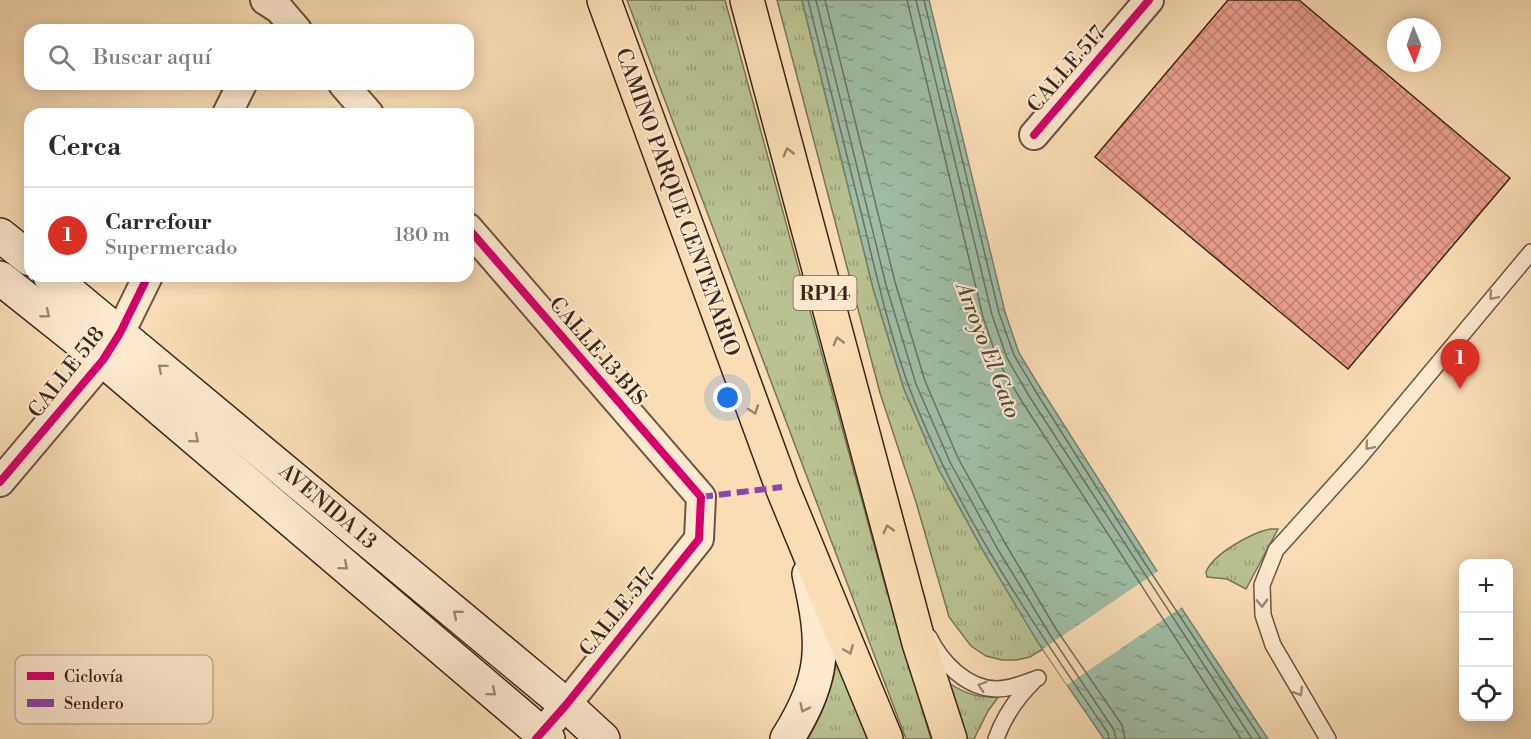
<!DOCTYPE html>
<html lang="es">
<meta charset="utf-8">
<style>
:root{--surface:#fff;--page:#f2f2f3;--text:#2b2b33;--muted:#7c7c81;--line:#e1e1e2;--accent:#d93025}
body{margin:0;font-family:"Libre Bodoni",serif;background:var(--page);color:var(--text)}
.controls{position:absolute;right:18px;bottom:18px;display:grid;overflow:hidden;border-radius:12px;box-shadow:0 3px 15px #0003}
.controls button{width:54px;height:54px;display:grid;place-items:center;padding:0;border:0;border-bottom:2px solid var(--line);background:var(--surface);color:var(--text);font:30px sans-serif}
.compass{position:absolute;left:1387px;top:18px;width:54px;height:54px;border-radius:50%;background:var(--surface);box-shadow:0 3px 15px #0003;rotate:178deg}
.you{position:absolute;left:728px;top:398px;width:21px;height:21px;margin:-15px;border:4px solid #fff;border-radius:50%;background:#1a73e8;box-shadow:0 0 0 9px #1a73e833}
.badge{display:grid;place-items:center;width:39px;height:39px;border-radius:50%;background:var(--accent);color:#fff;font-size:20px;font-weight:700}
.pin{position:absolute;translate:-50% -50px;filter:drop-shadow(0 2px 3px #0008)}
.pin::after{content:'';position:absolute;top:32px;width:21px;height:18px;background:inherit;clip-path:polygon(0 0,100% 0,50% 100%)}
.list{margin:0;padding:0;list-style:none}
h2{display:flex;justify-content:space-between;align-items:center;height:78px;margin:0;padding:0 24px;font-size:26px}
h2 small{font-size:20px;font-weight:400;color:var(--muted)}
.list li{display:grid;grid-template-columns:39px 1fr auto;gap:18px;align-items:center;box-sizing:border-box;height:96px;padding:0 24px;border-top:2px solid var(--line)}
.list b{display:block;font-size:22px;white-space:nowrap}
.list p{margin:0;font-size:20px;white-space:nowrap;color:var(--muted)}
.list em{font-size:20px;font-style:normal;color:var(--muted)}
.icon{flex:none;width:33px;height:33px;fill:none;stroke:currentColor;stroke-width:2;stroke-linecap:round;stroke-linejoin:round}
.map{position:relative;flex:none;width:1531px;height:739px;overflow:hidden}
.search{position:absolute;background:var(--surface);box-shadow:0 3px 15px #0003;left:24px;top:24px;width:450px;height:66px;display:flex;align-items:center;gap:15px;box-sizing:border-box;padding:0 21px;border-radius:18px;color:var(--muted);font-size:22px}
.panel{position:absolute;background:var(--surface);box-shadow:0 3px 15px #0003;left:24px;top:108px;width:450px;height:174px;border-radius:18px}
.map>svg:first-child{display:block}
</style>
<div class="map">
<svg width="1531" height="739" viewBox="0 0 1531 739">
<defs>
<pattern id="grass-tufts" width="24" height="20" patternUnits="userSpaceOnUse" patternTransform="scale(1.5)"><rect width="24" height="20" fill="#b9c291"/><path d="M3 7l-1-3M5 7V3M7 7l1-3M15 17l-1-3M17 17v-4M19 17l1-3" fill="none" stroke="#989e76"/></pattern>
<pattern id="water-ripples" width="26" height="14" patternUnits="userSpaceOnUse" patternTransform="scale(1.5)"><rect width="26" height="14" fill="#9fbda7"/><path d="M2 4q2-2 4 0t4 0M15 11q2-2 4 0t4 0" fill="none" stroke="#839a87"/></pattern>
<pattern id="building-cross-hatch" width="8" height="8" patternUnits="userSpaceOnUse" patternTransform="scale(1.5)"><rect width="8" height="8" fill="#ea9e8b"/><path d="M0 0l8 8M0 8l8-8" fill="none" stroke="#bf8171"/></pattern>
</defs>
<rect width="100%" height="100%" fill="#faddb4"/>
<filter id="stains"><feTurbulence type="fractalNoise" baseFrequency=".00333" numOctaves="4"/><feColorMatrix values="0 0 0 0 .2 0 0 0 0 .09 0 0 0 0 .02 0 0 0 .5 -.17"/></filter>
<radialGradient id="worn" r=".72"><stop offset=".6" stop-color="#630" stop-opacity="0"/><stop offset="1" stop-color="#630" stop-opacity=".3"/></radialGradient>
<!-- grass -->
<g fill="url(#grass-tufts)" stroke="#7a7456" stroke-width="1.5">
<polygon points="627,0 725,0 885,585 931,739 906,739"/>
<polygon points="777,0 802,0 873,288 904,389 938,468 985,554 1043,649 1030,657 1016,660 1002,660 986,656 971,646 949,617 916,502 880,393"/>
<path d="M1270,529H1278L1246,589L1227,579L1207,577L1206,572C1213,554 1251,533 1270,529Z"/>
<path d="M837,656L871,739H808C823,713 834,686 837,656Z"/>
<path d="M940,677C958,690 976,700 999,696L988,711L974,739H959Z"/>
</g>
<!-- water -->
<polygon fill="url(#water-ripples)" stroke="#77816f" stroke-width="1.5" points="802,0 929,0 1005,312 1019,353 1041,389 1151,562 1268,739 1104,739 1037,641 985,554 938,468 904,389 873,288"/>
<!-- pier -->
<polygon fill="#faddb4" points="1158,571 1182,607 1067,685 1043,649"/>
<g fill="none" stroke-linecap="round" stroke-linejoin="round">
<!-- shore -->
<g stroke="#6e7262" stroke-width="1.5">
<path d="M808,0C826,72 844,144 862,216C876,273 889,332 909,387C956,512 1033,624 1108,733L1109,739"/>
<polyline points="816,0 886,285 916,384 950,462 997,548 1049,633 1114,730 1116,739"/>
<polyline points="825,0 895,282 925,381 958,458 1005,543 1056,629 1122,725 1125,739"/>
<polyline points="907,0 983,317 998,361 1021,400 1241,739"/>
<polyline points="916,0 992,315 1007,358 1029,396 1252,739"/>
<polyline points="924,0 999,313 1014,355 1036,392 1146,565 1261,739"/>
</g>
</g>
<!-- building -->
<polygon fill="url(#building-cross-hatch)" stroke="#3c271c" stroke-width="1.5" points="1228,0 1299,0 1510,178 1348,369 1095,157"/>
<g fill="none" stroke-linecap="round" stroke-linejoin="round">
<!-- lane casing -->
<g stroke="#6c5442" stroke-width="18">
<g id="lane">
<path d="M929,637C941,662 967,689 997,689C1011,689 1024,683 1038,678"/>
<path d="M996,739C1004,716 1016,699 1033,682"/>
<polyline points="1328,739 1273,645 1263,615 1262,585 1276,550 1359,458 1531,252"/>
</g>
</g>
<!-- street casing -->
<g stroke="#6c5442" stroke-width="32">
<g id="street">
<polyline points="265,0 279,9 297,30"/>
<polyline points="343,84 369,114"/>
<polyline points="227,114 242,84"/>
<polyline points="1034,135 1149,0"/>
<polyline points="468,228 701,497 699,539 566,705 536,739"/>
<polyline points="0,482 103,360 120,333 148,276"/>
</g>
</g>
<!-- secondary casing -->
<g stroke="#3c271c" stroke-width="36">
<g id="secondary">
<polyline points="0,235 30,259"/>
<polyline points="50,276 566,705 603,739"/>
<polyline points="0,278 103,360 548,739"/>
<path d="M787,739C826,676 825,645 809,574"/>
</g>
</g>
<!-- primary casing -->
<g stroke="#3c271c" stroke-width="36">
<g id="primary">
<polyline points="604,0 782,487 886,739"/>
<polyline points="747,0 919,643 950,739"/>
</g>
</g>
<!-- lane -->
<use href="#lane" stroke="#fce9ce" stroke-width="15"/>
<!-- street -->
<use href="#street" stroke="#fce9ce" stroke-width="28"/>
<!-- secondary -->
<use href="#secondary" stroke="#fce9ce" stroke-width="33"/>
<!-- primary -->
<use href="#primary" stroke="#faddb4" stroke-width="33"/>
<!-- quiet -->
<polyline stroke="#8e44ad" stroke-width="6" stroke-dasharray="12 6" stroke-linecap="butt" points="701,497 782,487"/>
<!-- cycleway casing -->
<g stroke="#fce9ce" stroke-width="11">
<g id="cycleway">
<polyline points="1034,135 1149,0"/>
<polyline points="468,228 701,497 699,539 566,705 536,739"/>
<polyline points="0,482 103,360 120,333 148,276"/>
</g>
</g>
<!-- cycleway -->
<use href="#cycleway" stroke="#d6006c" stroke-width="8"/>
</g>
<!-- one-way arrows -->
<defs><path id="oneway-chevron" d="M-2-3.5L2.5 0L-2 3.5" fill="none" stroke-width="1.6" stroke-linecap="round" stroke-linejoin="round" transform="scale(1.5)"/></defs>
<g stroke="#9b8268">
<use href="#oneway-chevron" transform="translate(788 152) rotate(-105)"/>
<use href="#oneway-chevron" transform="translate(838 341) rotate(-105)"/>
<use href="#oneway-chevron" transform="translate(754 410) rotate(70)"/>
<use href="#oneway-chevron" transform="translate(888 529) rotate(-105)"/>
<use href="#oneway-chevron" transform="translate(849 650) rotate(67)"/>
</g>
<g stroke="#9c8875">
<use href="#oneway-chevron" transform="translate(1493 296) rotate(130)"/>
<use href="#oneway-chevron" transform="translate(46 314) rotate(39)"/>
<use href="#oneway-chevron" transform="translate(162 368) rotate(-140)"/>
<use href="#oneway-chevron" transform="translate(195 439) rotate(40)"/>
<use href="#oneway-chevron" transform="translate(1369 446) rotate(130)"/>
<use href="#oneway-chevron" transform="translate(344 566) rotate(40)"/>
<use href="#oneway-chevron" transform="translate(1262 603) rotate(88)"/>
<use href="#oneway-chevron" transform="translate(457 614) rotate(-140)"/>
<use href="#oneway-chevron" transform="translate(982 686) rotate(-163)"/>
<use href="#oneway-chevron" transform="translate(492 692) rotate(40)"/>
<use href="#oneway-chevron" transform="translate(1299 692) rotate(59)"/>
<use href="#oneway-chevron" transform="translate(804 708) rotate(115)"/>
</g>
<g text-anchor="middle" stroke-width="4.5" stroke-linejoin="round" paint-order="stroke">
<!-- shield labels -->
<rect fill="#fce9ce" stroke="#766151" stroke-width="1.5" x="793.5" y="276" width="63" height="34" rx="4.5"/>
<g font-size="20" font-weight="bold" fill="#3c271c">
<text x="825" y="300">RP14</text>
</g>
<!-- street labels -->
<g font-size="21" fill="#3c271c" stroke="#fce9ce">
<text transform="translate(1066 69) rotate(-49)" y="7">CALLE 517</text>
<text transform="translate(678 202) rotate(70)" y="7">CAMINO PARQUE CENTENARIO</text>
<text transform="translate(598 351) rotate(49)" y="7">CALLE 13 BIS</text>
<text transform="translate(66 372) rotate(-52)" y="7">CALLE 518</text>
<text transform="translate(328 506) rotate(40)" y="7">AVENIDA 13</text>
<text transform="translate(617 612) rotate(-51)" y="7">CALLE 517</text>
</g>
<!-- water labels -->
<g font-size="22" font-style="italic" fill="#554c3f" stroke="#fce9ce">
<text transform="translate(989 350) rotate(69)" y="8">Arroyo El Gato</text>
</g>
</g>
<!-- legend -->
<rect x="15" y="655" width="198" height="69" rx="9" fill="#fce9ce" stroke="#c2af99" stroke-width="1.5"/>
<rect x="27" y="672" width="27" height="8" fill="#d6006c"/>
<rect x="27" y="699" width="27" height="8" fill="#8e44ad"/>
<g font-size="16" fill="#3c271c">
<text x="64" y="682">Ciclovía</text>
<text x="64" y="709">Sendero</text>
</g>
<rect width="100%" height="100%" filter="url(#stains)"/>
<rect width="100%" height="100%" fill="url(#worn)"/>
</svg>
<div class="controls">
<button>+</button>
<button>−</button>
<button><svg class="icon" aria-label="locate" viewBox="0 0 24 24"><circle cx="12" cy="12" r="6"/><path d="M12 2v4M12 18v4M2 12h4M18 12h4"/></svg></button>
</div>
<svg class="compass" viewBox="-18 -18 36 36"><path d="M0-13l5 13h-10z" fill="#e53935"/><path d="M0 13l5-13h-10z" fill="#7c7c81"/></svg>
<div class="you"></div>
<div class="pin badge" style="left:1460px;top:389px">1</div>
<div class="search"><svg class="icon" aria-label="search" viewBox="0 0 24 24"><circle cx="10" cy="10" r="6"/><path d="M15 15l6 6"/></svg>Buscar aquí</div>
<section class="panel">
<h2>Cerca<small></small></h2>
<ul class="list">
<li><span class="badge">1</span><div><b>Carrefour</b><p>Supermercado</p></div><em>180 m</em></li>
</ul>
</section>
</div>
